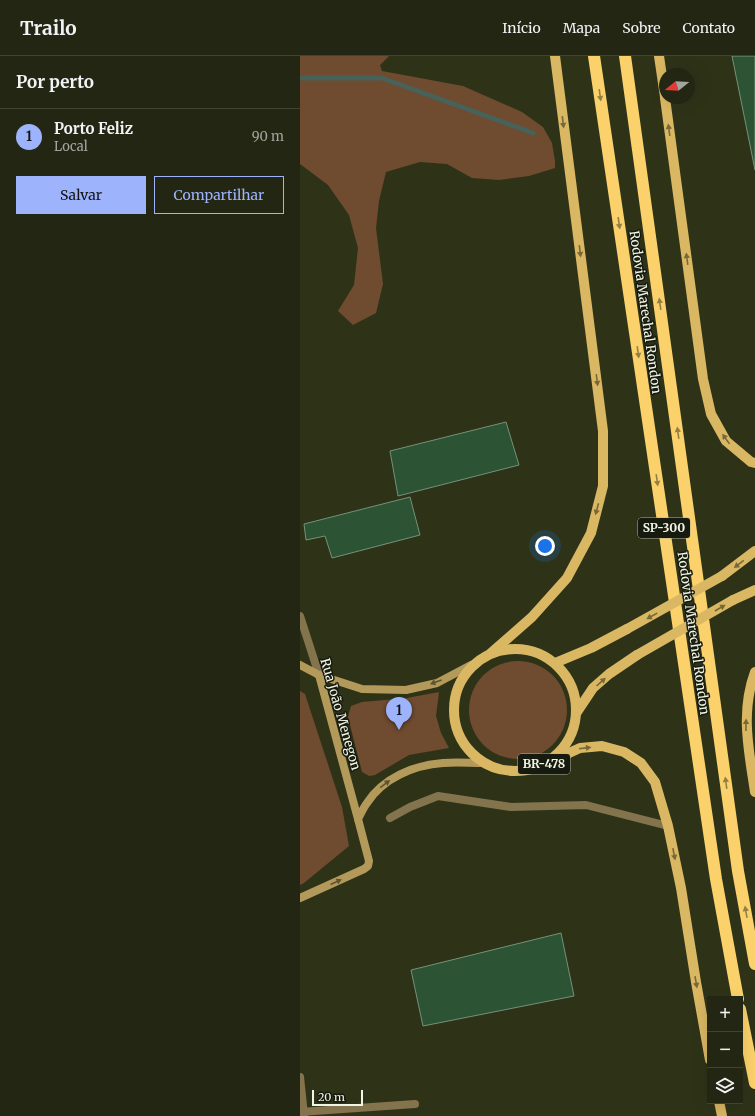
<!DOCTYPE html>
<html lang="pt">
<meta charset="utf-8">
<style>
:root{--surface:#222612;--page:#2a2e1b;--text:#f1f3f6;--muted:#a2a59f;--line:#3f4332;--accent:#9db4fd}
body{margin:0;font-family:Merriweather,serif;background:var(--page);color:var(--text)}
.controls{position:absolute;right:12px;bottom:12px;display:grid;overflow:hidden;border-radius:0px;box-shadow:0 4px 16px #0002}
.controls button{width:36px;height:36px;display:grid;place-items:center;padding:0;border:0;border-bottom:1px solid var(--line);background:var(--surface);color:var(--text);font:20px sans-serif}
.compass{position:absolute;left:359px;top:12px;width:36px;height:36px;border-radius:50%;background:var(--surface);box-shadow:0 4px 16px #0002;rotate:252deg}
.scale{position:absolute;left:12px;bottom:10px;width:51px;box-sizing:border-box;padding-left:4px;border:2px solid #f1f5e5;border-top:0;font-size:11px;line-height:14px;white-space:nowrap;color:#f1f5e5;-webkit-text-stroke:3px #171a0e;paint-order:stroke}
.you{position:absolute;left:245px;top:490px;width:14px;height:14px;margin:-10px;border:3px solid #fff;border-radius:50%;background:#1a73e8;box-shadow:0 0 0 6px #1a73e833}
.badge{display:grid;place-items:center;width:26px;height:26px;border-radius:50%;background:var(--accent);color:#111;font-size:13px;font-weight:700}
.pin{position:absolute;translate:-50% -33px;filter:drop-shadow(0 1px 2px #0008)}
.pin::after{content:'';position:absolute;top:21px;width:14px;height:12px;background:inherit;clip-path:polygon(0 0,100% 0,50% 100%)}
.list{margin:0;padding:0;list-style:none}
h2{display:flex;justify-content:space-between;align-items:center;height:52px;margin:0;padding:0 16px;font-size:17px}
h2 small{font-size:13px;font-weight:400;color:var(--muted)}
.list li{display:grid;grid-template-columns:26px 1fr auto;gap:12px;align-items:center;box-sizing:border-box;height:56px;padding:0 16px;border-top:1px solid var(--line)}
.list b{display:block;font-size:15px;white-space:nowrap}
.list p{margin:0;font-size:13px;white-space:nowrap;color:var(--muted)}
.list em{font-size:13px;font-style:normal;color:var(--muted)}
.actions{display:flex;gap:8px;padding:12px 16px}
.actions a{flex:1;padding:9px 0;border:1px solid var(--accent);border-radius:0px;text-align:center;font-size:14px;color:var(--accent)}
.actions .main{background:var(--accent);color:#111}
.icon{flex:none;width:22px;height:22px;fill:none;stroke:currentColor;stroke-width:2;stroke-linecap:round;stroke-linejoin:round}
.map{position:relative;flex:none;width:455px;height:1060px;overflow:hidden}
header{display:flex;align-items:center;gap:24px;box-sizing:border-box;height:56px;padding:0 20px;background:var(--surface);border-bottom:1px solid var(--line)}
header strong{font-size:19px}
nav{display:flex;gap:22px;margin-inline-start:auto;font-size:14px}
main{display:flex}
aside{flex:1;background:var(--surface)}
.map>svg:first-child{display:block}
</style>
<header>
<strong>Trailo</strong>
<nav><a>Início</a><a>Mapa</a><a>Sobre</a><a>Contato</a></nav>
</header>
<main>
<aside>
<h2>Por perto<small></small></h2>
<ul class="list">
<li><span class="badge">1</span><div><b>Porto Feliz</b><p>Local</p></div><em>90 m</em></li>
</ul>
<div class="actions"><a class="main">Salvar</a><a>Compartilhar</a></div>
</aside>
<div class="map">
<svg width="455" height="1060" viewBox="0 0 455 1060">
<rect width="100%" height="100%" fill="#2e3318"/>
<!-- green -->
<g fill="#6f4b30">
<polygon points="0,0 89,0 80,9 82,15 163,30 222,56 243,71 252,87 255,105 255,112 229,120 199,124 172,122 147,108 120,106 86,116 79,145 76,172 83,228 76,257 53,269 38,255 54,229 58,192 49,159 28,129 0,108"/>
<circle cx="218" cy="654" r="49"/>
<polygon points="0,635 5,638 42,751 49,790 4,827 0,829"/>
<polygon points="139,636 136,660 141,677 149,692 109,699 75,719 69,720 62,716 48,661 51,650 62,646 107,642"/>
</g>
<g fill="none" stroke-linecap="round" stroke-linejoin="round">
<!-- stream -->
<polyline stroke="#486159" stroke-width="5" points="0,22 82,22 233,77"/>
</g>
<!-- building -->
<g fill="#2c5434" stroke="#76917a">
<polygon points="432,0 455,0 455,114"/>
<polygon points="206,366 219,409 98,440 90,395"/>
<polygon points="110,441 120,479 32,502 25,480 6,484 4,468"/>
<polygon points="261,877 274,940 123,970 111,914"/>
</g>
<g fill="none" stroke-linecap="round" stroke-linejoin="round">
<!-- lane -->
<polyline stroke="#84744d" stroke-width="8" points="90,762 110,751 138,740 211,751 286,749 368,770"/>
<!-- street -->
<g stroke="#84744d" stroke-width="8">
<polyline points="0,560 19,619"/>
<polyline points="0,1021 4,1059"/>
<polyline points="0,1056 115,1048"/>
</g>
<!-- secondary -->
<g stroke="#b49a5a" stroke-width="8">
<polyline points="0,609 19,619 62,633 106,634 137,627 171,609"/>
<polyline points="19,619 58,763"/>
<path d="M0,842L64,813L68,810L69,805L58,763C61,758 63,752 67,747C83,722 114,709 143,707C156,706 170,707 183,707"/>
</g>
<!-- primary -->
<g stroke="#d9b763" stroke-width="10">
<polyline points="359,0 365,41"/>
<polyline points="365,42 403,323 411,358 426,385 451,406 455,407"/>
<polyline points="422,520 455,495"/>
<polyline points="433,544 455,534"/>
<circle cx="215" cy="654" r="61"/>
<polyline points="191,597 232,561 267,522 291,477 303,430 303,375 255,0"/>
<polyline points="255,607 291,592 327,573"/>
<path d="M455,616C440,657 449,695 455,736"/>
<polyline points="277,656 293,632 309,618 337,599"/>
<polyline points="249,706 280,692 302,690 324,696 341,707 355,726 368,770 381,832 396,926 410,1004"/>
<polyline points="419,1045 422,1060"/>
</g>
<!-- highway -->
<g stroke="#fad16a" stroke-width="12">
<polyline points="294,0 416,823 438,943"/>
<polyline points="325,0 438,815 455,908"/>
<polyline points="440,953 455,1027"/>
</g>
<!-- primary-bridge -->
<g stroke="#d9b763" stroke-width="10">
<polyline points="327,573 422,520"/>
<polyline points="337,599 433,544"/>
</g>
</g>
<!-- one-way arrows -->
<defs><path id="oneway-solid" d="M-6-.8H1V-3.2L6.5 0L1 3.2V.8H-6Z"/></defs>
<g fill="#947f41">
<use href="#oneway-solid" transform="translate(300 39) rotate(82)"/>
<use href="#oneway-solid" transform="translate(319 167) rotate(82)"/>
<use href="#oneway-solid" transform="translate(360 248) rotate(-98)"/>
<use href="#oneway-solid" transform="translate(338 296) rotate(82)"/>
<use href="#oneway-solid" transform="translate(378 377) rotate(-98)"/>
<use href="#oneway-solid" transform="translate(357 424) rotate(82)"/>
<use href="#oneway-solid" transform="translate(426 727) rotate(-98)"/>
<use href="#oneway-solid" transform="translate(446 856) rotate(-100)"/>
</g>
<g fill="#786838">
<use href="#oneway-solid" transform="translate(263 66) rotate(83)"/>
<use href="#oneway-solid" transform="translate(369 74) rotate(-98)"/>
<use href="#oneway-solid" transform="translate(280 195) rotate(83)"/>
<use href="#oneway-solid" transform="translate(387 203) rotate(-98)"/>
<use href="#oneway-solid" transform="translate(297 324) rotate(83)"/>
<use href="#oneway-solid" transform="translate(426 383) rotate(-126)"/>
<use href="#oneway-solid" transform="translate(297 453) rotate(105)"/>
<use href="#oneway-solid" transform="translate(439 508) rotate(143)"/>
<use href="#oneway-solid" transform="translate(420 552) rotate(-30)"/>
<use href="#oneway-solid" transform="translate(352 560) rotate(151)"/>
<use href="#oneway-solid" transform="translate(301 626) rotate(-42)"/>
<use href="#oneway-solid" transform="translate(446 669) rotate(-89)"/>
<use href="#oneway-solid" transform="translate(285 692) rotate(-7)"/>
<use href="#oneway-solid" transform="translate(374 798) rotate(79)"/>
<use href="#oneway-solid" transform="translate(396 926) rotate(80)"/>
</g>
<g fill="#5e5430">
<use href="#oneway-solid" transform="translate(136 626) rotate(160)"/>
<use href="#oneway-solid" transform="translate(85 728) rotate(-37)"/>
<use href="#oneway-solid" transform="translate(36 826) rotate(-24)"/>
</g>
<g text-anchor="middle" stroke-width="3" stroke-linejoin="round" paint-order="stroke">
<!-- shield labels -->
<g fill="#171a0e" stroke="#b0b3a4" stroke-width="1">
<rect x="338" y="462" width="52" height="20" rx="3"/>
<rect x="218" y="698" width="52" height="20" rx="3"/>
</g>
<g font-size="12" font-weight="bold" fill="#f1f5e5">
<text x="364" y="476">SP-300</text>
<text x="244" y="712">BR-478</text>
</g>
<!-- street labels -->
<g font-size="13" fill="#f1f5e5" stroke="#171a0e">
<text transform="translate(346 256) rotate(82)" y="5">Rodovia Marechal Rondon</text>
<text transform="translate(394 577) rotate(82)" y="5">Rodovia Marechal Rondon</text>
<text transform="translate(41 658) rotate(74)" y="5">Rua João Menegon</text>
</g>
</g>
</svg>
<div class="controls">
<button>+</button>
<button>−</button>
<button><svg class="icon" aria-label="layers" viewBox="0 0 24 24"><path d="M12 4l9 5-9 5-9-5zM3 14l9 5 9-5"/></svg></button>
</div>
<svg class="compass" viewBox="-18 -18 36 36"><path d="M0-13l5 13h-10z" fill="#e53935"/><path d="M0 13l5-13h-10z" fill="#a2a59f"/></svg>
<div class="scale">20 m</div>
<div class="you"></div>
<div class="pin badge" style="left:99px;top:674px">1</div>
</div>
</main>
